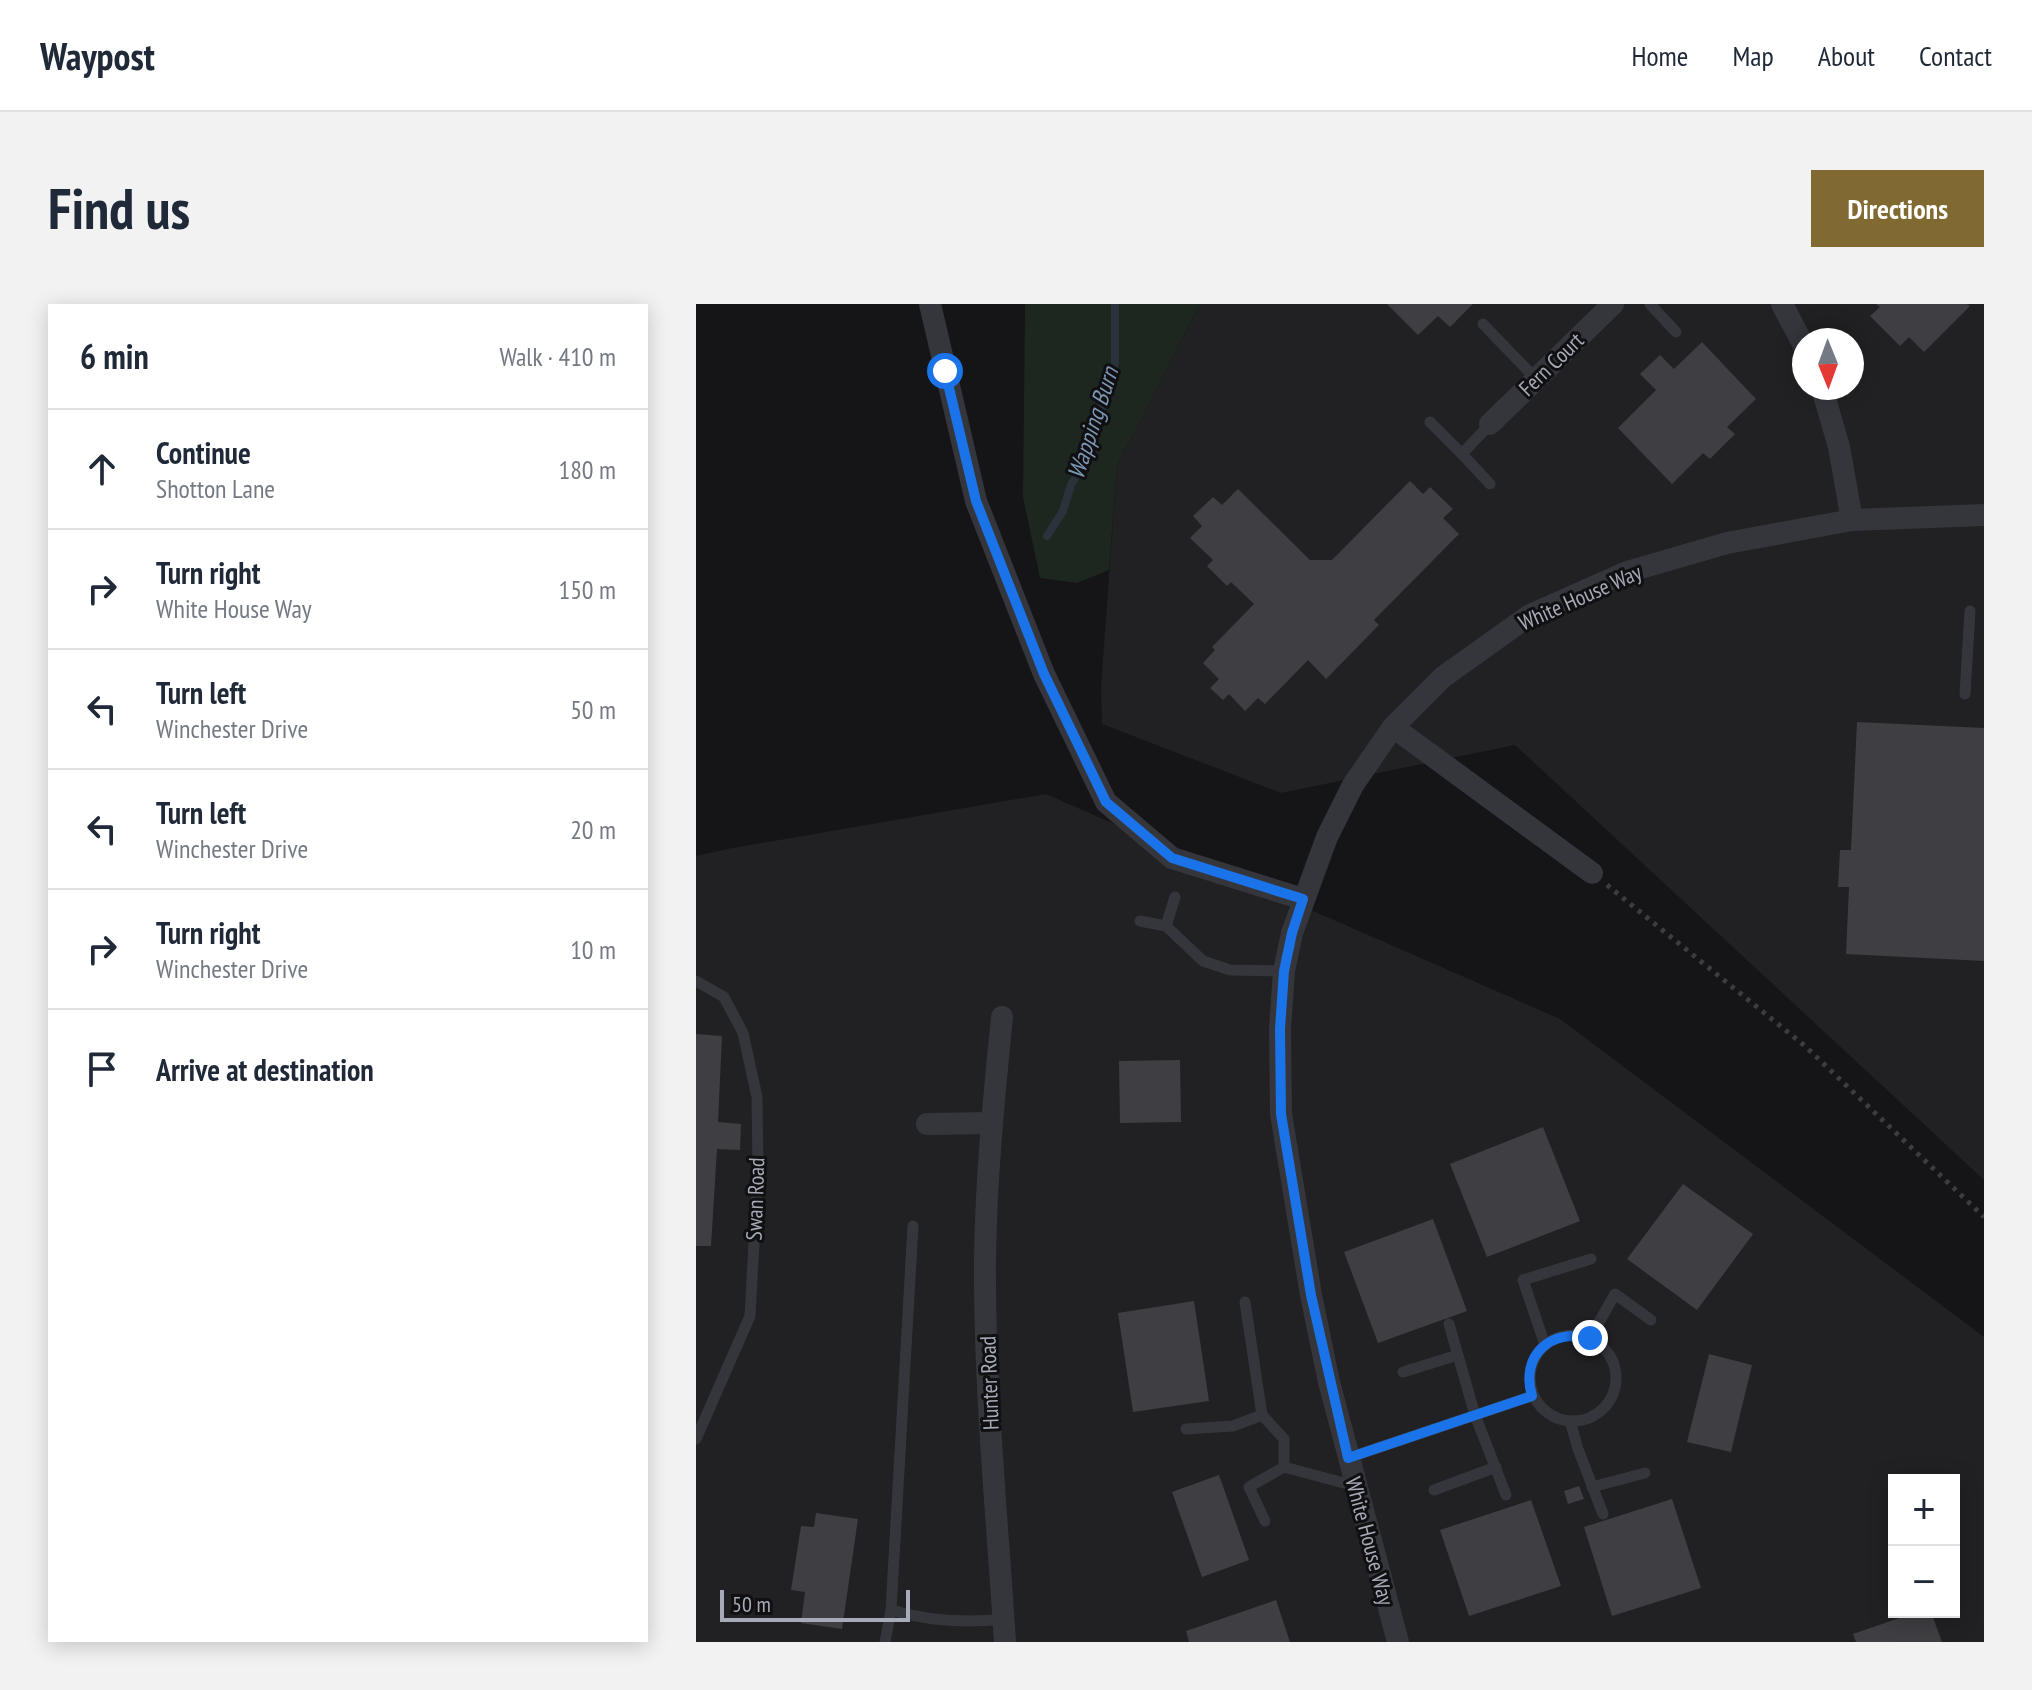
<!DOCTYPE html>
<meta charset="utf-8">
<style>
:root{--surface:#fff;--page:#f2f2f3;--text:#1f2937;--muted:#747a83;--line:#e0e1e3;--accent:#806a32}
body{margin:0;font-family:"PT Sans Narrow",sans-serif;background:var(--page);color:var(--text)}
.controls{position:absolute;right:24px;bottom:24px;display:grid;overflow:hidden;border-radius:0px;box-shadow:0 4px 20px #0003}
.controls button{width:72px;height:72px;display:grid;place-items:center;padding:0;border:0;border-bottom:2px solid var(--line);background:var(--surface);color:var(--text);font:40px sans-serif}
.compass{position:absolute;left:1096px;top:24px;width:72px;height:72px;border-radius:50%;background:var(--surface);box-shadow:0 4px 20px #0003;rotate:179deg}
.scale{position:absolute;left:24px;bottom:20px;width:190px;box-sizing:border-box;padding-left:8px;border:4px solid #a6abb7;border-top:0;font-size:22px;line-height:28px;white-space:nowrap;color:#a6abb7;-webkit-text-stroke:6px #100f11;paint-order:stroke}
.stop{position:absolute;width:24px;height:24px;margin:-18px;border:6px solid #1a73e8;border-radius:50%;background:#fff}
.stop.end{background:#1a73e8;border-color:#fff;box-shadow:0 2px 8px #0008}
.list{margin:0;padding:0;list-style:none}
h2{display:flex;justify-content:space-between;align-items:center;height:104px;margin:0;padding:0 32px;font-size:34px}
h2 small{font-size:26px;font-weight:400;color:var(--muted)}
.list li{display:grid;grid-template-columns:52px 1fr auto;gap:24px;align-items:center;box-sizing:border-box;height:120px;padding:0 32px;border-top:2px solid var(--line)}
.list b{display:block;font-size:30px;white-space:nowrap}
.list p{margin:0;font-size:26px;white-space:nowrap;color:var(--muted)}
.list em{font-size:26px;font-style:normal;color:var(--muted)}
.icon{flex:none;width:44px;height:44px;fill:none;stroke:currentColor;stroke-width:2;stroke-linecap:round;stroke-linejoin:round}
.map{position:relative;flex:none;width:1288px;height:1338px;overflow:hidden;border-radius:0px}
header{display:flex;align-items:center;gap:48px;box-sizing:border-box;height:112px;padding:0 40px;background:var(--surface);border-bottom:2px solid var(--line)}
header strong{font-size:38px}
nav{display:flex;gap:44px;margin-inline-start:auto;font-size:28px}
.intro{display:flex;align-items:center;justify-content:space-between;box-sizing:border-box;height:192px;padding:0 48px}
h1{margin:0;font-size:56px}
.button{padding:20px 36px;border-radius:0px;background:var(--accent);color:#fff;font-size:28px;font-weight:700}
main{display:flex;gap:48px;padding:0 48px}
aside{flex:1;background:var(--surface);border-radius:0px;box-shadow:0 4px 20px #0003}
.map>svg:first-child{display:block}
</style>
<header>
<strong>Waypost</strong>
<nav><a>Home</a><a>Map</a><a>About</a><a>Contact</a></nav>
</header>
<div class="intro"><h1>Find us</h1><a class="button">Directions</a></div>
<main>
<aside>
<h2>6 min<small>Walk · 410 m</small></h2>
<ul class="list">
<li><svg class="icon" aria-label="ahead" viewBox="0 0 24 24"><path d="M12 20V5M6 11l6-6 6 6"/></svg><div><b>Continue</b><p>Shotton Lane</p></div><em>180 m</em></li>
<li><svg class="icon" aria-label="right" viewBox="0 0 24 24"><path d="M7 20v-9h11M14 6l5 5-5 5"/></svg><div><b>Turn right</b><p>White House Way</p></div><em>150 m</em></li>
<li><svg class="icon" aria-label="left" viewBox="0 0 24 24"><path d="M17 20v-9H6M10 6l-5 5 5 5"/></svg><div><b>Turn left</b><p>Winchester Drive</p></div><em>50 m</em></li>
<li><svg class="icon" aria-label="left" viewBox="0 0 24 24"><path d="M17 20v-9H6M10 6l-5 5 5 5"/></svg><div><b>Turn left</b><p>Winchester Drive</p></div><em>20 m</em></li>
<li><svg class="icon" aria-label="right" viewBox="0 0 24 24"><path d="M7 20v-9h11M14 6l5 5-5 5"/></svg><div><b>Turn right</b><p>Winchester Drive</p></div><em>10 m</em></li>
<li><svg class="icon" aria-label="arrive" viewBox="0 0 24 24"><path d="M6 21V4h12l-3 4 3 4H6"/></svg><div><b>Arrive at destination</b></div></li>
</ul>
</aside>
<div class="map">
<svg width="1288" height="1338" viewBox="0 0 1288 1338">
<rect width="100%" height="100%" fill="#151416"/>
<!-- built -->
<g fill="#212023" fill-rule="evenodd">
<path d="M506,0H1288V876L819,441L585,489L406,420L405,383L421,162L502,4ZM1108,36H1156V84H1108Z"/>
<path d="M350,490L864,715L1288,1033V1338H0V552L31,545ZM1198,1176H1258V1308H1198Z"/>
</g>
<!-- green -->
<polygon fill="#1e2620" points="329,0 506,0 502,4 421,162 413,266 381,279 344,274 327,193"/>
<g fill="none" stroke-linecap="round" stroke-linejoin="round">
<!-- stream -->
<polyline stroke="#2a333b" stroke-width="8" points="351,232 367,207 375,181 391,154 419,59 419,0"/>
</g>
<!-- building -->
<g fill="#3f3f43">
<polygon points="691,0 777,0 754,23 742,12 722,31"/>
<polygon points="1180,0 1271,0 1274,2 1228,48 1213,33 1204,42 1174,12 1184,3"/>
<polygon points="1006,38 1060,95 1031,123 1039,130 1014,155 1007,149 976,180 922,124 960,86 944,70 964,51 978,65"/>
<polygon points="714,177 727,190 734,183 757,205 747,214 763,230 678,316 683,321 630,375 612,356 569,400 562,394 549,407 533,390 527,396 514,384 523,375 507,359 519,346 516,343 558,300 535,278 531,282 511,262 517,256 494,234 506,222 497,212 517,193 526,201 542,185 614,256 636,256"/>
<polygon points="1161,418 1288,424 1288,657 1150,650 1153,583 1142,583 1144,546 1155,546"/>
<polygon points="0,730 26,732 22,818 45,820 44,846 21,845 15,942 0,942"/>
<polygon points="484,756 485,818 424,819 423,757"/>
<polygon points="847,823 884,917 791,953 754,860"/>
<polygon points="987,880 1057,930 1001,1006 931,955"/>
<polygon points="737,915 771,1007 682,1039 648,948"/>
<polygon points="498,997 513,1097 437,1108 422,1009"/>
<polygon points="1013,1050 1056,1061 1035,1148 991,1138"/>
<polygon points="523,1171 553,1256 506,1273 476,1188"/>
<polygon points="883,1182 888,1195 872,1200 868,1187"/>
<polygon points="976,1195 1005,1284 916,1312 888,1223"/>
<polygon points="835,1196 865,1282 773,1312 744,1226"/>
<polygon points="120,1209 162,1215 146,1325 105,1319 109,1288 95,1286 105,1222 118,1223"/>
<polygon points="580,1296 594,1338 493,1338 490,1327"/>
<polygon points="1221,1308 1235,1308 1246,1338 1160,1338 1157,1330"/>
</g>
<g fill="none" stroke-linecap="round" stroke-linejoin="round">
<!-- path -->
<polyline stroke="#3b3d43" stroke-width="5" stroke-dasharray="4 6" stroke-linecap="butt" points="911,581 1109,742 1288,913"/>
<!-- service -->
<g stroke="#35363c" stroke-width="11">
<polyline points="954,0 980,28"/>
<polyline points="787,20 840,75"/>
<polyline points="734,118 766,150 794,120"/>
<polyline points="766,150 794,180"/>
<polyline points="1269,390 1274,307"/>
<polyline points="444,617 470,622 507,657 534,666 588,667"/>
<polyline points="470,622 479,593"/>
<polyline points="0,677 28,693 47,729 61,793 62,867 54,1012 0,1135"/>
<path d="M217,922L195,1306C231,1317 269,1319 308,1315"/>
<polyline points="549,998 566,1111"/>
<polyline points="753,1020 779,1111 810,1191"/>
<circle cx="877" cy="1074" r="43"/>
<polyline points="894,1034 919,990 955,1016"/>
<polyline points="849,1041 827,976 895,955"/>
<polyline points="707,1068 762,1051"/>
<polyline points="874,1117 882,1145 907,1210"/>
<polyline points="490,1125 537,1122 566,1111 588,1135 588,1163 553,1183 569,1217"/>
<polyline points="652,1154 836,1092"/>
<polyline points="588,1163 659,1182"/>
<polyline points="896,1183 949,1169"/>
<polyline points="738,1186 800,1163"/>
<polyline points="189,1338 195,1306"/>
</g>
<!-- minor -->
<g stroke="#35363c" stroke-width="22">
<polyline points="234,0 280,197 348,370 410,498 476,554 607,595"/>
<polyline points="1086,0 1108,42"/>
<polyline points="1126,84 1143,143 1156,216"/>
<polyline points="794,120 917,0"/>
<polyline points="697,423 896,569"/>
<path d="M306,713C298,793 290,874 289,955C288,1083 301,1211 309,1338"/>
<polyline points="231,820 295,819"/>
<polyline points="702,1338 633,1078 615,991 585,810 584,725 588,667 596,629 631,533 657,481 697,423 747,373 834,311 931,268 1031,239 1156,216 1288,211"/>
</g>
</g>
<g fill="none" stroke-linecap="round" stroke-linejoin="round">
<!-- route -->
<path stroke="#1a73e8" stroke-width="10" d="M249,67L280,197L348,370L410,498L476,554L607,595L596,629L588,667L584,725L585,810L615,991L652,1154L836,1092C824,1051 855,1024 894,1034"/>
</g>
<g text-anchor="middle" stroke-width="6" stroke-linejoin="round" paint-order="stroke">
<!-- street labels -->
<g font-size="22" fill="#a6abb7" stroke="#100f11">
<text transform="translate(855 60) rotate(-44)" y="8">Fern Court</text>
<text transform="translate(884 293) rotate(-24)" y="8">White House Way</text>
<text transform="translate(59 895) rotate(-88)" y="8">Swan Road</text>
<text transform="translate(293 1079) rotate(-92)" y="8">Hunter Road</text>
<text transform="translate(674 1237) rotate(75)" y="8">White House Way</text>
</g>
<!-- water labels -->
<g font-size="24" font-style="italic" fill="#7c97b3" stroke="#100f11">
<text transform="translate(397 119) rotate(-72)" y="8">Wapping Burn</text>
</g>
</g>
</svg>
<div class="controls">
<button>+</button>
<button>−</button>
</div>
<svg class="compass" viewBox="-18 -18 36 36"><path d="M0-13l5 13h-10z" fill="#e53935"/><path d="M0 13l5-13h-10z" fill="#747a83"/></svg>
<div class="scale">50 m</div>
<div class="stop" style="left:249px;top:67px"></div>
<div class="stop end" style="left:894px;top:1034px"></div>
</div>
</main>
